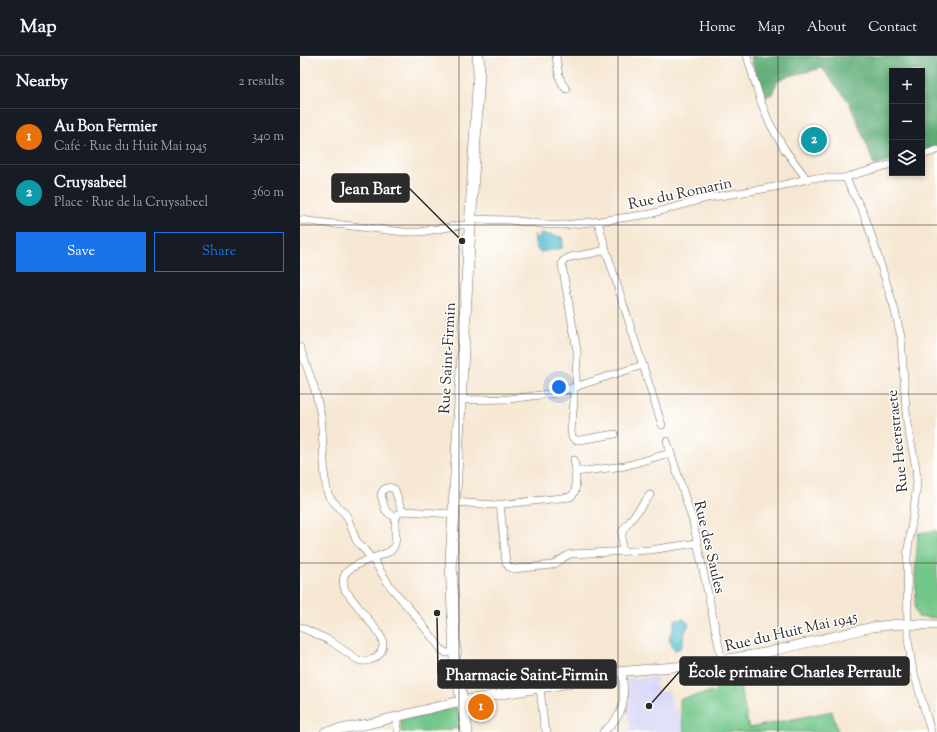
<!DOCTYPE html>
<meta charset="utf-8">
<style>
:root{--surface:#171b24;--page:#242831;--text:#f1f3f6;--muted:#9ea1a6;--line:#363941;--accent:#1a73e8}
body{margin:0;font-family:"Sorts Mill Goudy",serif;background:var(--page);color:var(--text)}
.controls{position:absolute;right:12px;top:12px;display:grid;overflow:hidden;border-radius:0px;box-shadow:0 2px 6px #0003}
.controls button{width:36px;height:36px;display:grid;place-items:center;padding:0;border:0;border-bottom:1px solid var(--line);background:var(--surface);color:var(--text);font:20px sans-serif}
.you{position:absolute;left:259px;top:331px;width:14px;height:14px;margin:-10px;border:3px solid #fff;border-radius:50%;background:#1a73e8;box-shadow:0 0 0 6px #1a73e833}
.badge{display:grid;place-items:center;width:26px;height:26px;border-radius:50%;background:var(--accent);color:#fff;font-size:13px;font-weight:700}
.pin{position:absolute;translate:-50% -50%;border:2px solid #fff;box-shadow:0 1px 4px #0006}
.list{margin:0;padding:0;list-style:none}
h2{display:flex;justify-content:space-between;align-items:center;height:52px;margin:0;padding:0 16px;font-size:17px}
h2 small{font-size:13px;font-weight:400;color:var(--muted)}
.list li{display:grid;grid-template-columns:26px 1fr auto;gap:12px;align-items:center;box-sizing:border-box;height:56px;padding:0 16px;border-top:1px solid var(--line)}
.list b{display:block;font-size:15px;white-space:nowrap}
.list p{margin:0;font-size:13px;white-space:nowrap;color:var(--muted)}
.list em{font-size:13px;font-style:normal;color:var(--muted)}
.actions{display:flex;gap:8px;padding:12px 16px}
.actions a{flex:1;padding:9px 0;border:1px solid var(--accent);border-radius:0px;text-align:center;font-size:14px;color:var(--accent)}
.actions .main{background:var(--accent);color:#fff}
.icon{flex:none;width:22px;height:22px;fill:none;stroke:currentColor;stroke-width:2;stroke-linecap:round;stroke-linejoin:round}
.map{position:relative;flex:none;width:637px;height:676px;overflow:hidden}
header{display:flex;align-items:center;gap:24px;box-sizing:border-box;height:56px;padding:0 20px;background:var(--surface);border-bottom:1px solid var(--line)}
header strong{font-size:19px}
nav{display:flex;gap:22px;margin-inline-start:auto;font-size:14px}
main{display:flex}
aside{flex:1;background:var(--surface)}
.map>svg:first-child{display:block}
</style>
<header>
<strong>Map</strong>
<nav><a>Home</a><a>Map</a><a>About</a><a>Contact</a></nav>
</header>
<main>
<aside>
<h2>Nearby<small>2 results</small></h2>
<ul class="list">
<li><span class="badge" style="background:#e8710a">1</span><div><b>Au Bon Fermier</b><p>Café · Rue du Huit Mai 1945</p></div><em>340 m</em></li>
<li><span class="badge" style="background:#0f9aa8">2</span><div><b>Cruysabeel</b><p>Place · Rue de la Cruysabeel</p></div><em>360 m</em></li>
</ul>
<div class="actions"><a class="main">Save</a><a>Share</a></div>
</aside>
<div class="map">
<svg width="637" height="676" viewBox="0 0 637 676">
<rect width="100%" height="100%" fill="#fff"/>
<filter id="ink" filterUnits="userSpaceOnUse"><feTurbulence type="fractalNoise" baseFrequency=".025" numOctaves="2"/><feDisplacementMap in="SourceGraphic" scale="8" xChannelSelector="R" yChannelSelector="G"/><feConvolveMatrix kernelMatrix="1 2 1 2 8 2 1 2 1" color-interpolation-filters="sRGB"/></filter>
<filter id="wash" filterUnits="userSpaceOnUse"><feTurbulence type="fractalNoise" baseFrequency=".012" numOctaves="4" result="noise"/><feDisplacementMap in="SourceGraphic" scale="16" xChannelSelector="R" yChannelSelector="G"/><feGaussianBlur stdDeviation="0.9" result="paint"/><feColorMatrix in="noise" values="0 0 0 0 0 0 0 0 0 0 0 0 0 0 0 0 0 1.4 0 .05"/><feComposite in="paint" operator="in"/></filter>
<g filter="url(#wash)">
<rect width="100%" height="100%" fill="#f6e7d2"/>
<!-- built -->
<polygon fill="#d8d7f8" points="356,621 357,626 354,627 355,631 358,631 359,637 369,635 373,653 378,652 383,676 321,676 331,673 325,648 330,646 326,623"/>
<!-- green -->
<g fill="#73c78a" stroke="#4f795a">
<polygon points="637,475 637,562 618,561 615,553 616,526 615,521 618,477"/>
<polygon points="426,614 430,632 440,630 449,672 532,655 538,676 384,676 379,643 416,635 414,617"/>
<polygon points="158,651 162,672 134,675 134,676 101,676 101,664"/>
</g>
<!-- forest -->
<polygon fill="#5eac76" stroke="#446c50" points="450,0 637,0 637,91 622,96 622,15 592,15 592,105 574,110 566,87 549,46 522,12 485,21 477,26 472,38 464,42"/>
<!-- water -->
<g fill="#4eb9cb" stroke="#3c727b">
<path d="M242,176L243,178L262,181L263,188L262,192L259,193L240,196C234,193 235,184 234,178L236,182H240L239,178Z"/>
<path d="M384,563L387,566L389,569C387,572 385,576 384,579C382,586 385,593 374,594L370,585L369,581L373,574L375,564Z"/>
</g>
</g>
<g filter="url(#ink)">
<g fill="none" stroke-linecap="round" stroke-linejoin="round">
<!-- minor casing -->
<g stroke="#726d65" stroke-width="8">
<g id="minor">
<path d="M256,0C258,12 258,24 266,33"/>
<polyline points="447,0 461,46 469,66 485,94 503,118 506,123"/>
<polyline points="622,99 637,94"/>
<polyline points="546,121 549,129 563,156 569,172 594,251 601,281 607,367 616,412 617,427 615,444 607,501 608,583 612,610 631,676"/>
<polyline points="170,163 210,164 249,169 263,169 292,166 350,158 407,142 475,131 511,122 543,122 592,108"/>
<polyline points="0,164 104,176 120,176 161,169 170,169"/>
<polyline points="298,166 306,194 362,369"/>
<polyline points="0,291 15,334 21,360 22,373 25,423 28,439 32,444 47,460 56,484 60,489 74,505 90,530 114,558 142,594 146,597 158,596"/>
<path d="M277,331C274,319 278,307 277,295L262,209L263,205L270,201L293,197L306,194"/>
<polyline points="273,332 274,345 271,375 272,381 276,384 280,384 315,378"/>
<polyline points="160,344 209,343 256,337 343,309"/>
<polyline points="367,385 393,466 422,605"/>
<polyline points="274,404 276,416"/>
<path d="M154,446L195,449L270,441C279,436 274,425 276,416L325,410L370,397"/>
<path d="M200,448L206,507L209,511L214,513L252,509C259,506 264,500 271,498L350,494L397,487"/>
<path d="M96,461C83,456 85,452 81,439C82,432 90,429 95,434L102,456"/>
<polyline points="322,495 322,479 323,474 350,439"/>
<path d="M0,571L29,584L58,604C68,608 82,601 83,589C83,584 81,580 78,576L45,534C38,516 52,511 65,505C73,502 81,499 89,496C103,487 89,466 99,457L105,455L153,458"/>
<polyline points="240,632 244,669 247,676"/>
<polyline points="97,661 98,676"/>
<path d="M303,676C327,657 325,643 322,615"/>
</g>
</g>
<!-- tertiary casing -->
<g stroke="#726d65" stroke-width="10">
<polyline id="tertiary" points="25,676 68,668 160,645 258,629 316,616 386,610 464,597 572,571 599,568 637,569"/>
</g>
<!-- primary casing -->
<g stroke="#726d65" stroke-width="12">
<polyline id="primary" points="167,676 155,603 151,505 179,15 178,0"/>
</g>
<!-- minor -->
<use href="#minor" stroke="#fff" stroke-width="7"/>
<!-- tertiary -->
<use href="#tertiary" stroke="#fff" stroke-width="9"/>
<!-- primary -->
<use href="#primary" stroke="#fff" stroke-width="11"/>
</g>
</g>
<!-- grid -->
<path fill="none" stroke="#2b2b2b" stroke-width="1" stroke-opacity="0.55" d="M159,0V676M318,0V676M478,0V676M0,169H637M0,338H637M0,507H637"/>
<g text-anchor="middle" stroke-width="3" stroke-linejoin="round" paint-order="stroke">
<!-- street labels -->
<g font-size="15" fill="#2b2b2b" stroke="#fff">
<text transform="translate(380 137) rotate(-12)" y="5">Rue du Romarin</text>
<text transform="translate(147 302) rotate(-87)" y="5">Rue Saint-Firmin</text>
<text transform="translate(597 385) rotate(-96)" y="5">Rue Heerstraete</text>
<text transform="translate(410 491) rotate(77)" y="5">Rue des Saules</text>
<text transform="translate(491 575) rotate(-13)" y="5">Rue du Huit Mai 1945</text>
</g>
</g>
<!-- callouts -->
<path fill="none" stroke="#2b2b2b" stroke-width="1.5" d="M162 185L109 132M349 650L380 615M137 557L138 618"/>
<g fill="#2b2b2b" stroke="#fff" stroke-width="1.5">
<circle cx="162" cy="185" r="4"/>
<circle cx="349" cy="650" r="4"/>
<circle cx="137" cy="557" r="4"/>
</g>
<g fill="#2b2b2b" stroke="#2b2b2b" stroke-width="1.5">
<rect x="32" y="118" width="77" height="28" rx="4"/>
<rect x="380" y="601" width="229" height="28" rx="4"/>
<rect x="138" y="604" width="178" height="28" rx="4"/>
</g>
<g font-size="16" text-anchor="middle" font-weight="bold" fill="#fff">
<text x="71" y="138">Jean Bart</text>
<text x="495" y="621">École primaire Charles Perrault</text>
<text x="227" y="624">Pharmacie Saint-Firmin</text>
</g>
</svg>
<div class="controls">
<button>+</button>
<button>−</button>
<button><svg class="icon" aria-label="layers" viewBox="0 0 24 24"><path d="M12 4l9 5-9 5-9-5zM3 14l9 5 9-5"/></svg></button>
</div>
<div class="you"></div>
<div class="pin badge" style="left:181px;top:651px;background:#e8710a">1</div>
<div class="pin badge" style="left:514px;top:84px;background:#0f9aa8">2</div>
</div>
</main>
